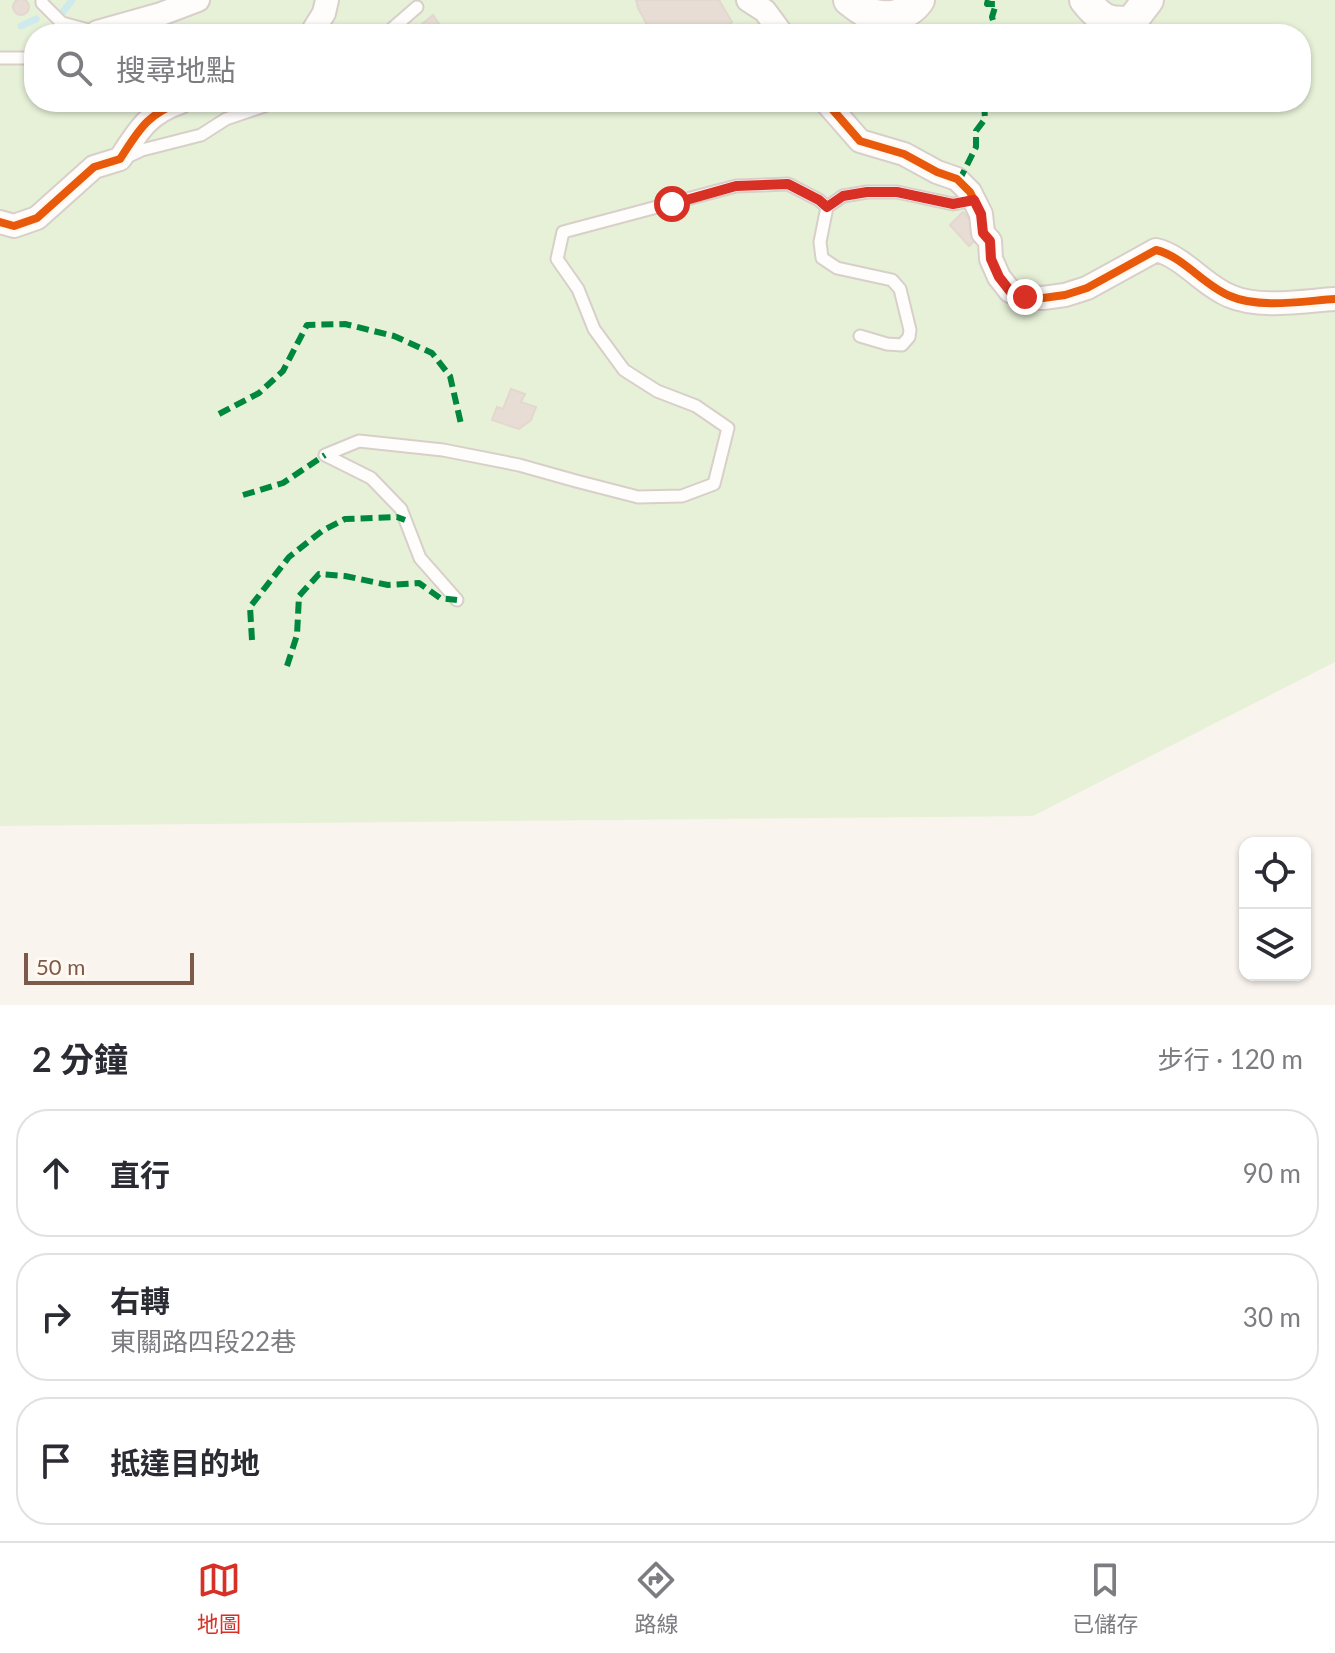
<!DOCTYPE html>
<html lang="zh-TW">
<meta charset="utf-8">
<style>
:root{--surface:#fff;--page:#f2f2f3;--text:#2b2b33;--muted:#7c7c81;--line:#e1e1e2;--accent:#d93025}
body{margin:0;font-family:Lato,"Noto Sans TC",sans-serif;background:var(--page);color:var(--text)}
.controls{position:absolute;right:24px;bottom:24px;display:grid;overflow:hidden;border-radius:16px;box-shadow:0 2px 6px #0004}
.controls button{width:72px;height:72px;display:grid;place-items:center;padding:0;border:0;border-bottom:2px solid var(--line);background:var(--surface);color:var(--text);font:40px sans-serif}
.scale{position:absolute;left:24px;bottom:20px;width:170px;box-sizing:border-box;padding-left:8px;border:4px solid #7d5949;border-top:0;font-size:22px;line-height:28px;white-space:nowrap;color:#7d5949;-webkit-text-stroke:6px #fff9f2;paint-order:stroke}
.stop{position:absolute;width:24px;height:24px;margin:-18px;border:6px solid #d93025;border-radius:50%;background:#fff}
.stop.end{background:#d93025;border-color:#fff;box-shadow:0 2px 8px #0008}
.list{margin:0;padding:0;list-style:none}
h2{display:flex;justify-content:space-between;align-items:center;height:104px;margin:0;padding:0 32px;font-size:34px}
h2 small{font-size:26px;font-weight:400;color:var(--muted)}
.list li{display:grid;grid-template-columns:52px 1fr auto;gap:24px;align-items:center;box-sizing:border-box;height:128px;margin:0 16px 16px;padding:0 16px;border:2px solid var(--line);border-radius:32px}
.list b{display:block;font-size:30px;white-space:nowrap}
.list p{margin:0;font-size:26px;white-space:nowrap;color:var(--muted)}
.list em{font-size:26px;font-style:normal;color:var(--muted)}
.icon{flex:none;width:44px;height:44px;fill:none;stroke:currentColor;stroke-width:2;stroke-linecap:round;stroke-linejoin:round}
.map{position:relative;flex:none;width:1335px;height:1005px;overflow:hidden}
.search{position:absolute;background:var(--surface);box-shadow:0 2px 6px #0004;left:24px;right:24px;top:24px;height:88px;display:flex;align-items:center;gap:20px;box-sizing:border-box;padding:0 28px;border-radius:32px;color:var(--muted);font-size:30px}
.sheet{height:536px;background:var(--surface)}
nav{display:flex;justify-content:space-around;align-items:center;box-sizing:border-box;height:112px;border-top:2px solid var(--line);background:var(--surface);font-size:22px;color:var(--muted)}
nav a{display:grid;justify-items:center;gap:4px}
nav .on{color:var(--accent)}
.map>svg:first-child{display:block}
</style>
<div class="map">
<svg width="1335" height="1005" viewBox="0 0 1335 1005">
<rect width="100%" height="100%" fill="#faf4ee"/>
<!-- green -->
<path fill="#e7f1d8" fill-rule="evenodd" d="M0,0H1335V662L1033,816L0,826ZM34,34H1301V102H34Z"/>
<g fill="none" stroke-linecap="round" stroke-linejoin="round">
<!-- stream -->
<g stroke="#ceeaec" stroke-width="7">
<polyline points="62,13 72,0"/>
<polyline points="21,26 36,19"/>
</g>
</g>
<!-- building -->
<g fill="#e7ddd5" stroke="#e4d7cf" stroke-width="2">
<circle cx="21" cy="7" r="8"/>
<polygon points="636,0 719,0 732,22 720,34 652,34 638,8"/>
<polygon points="433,15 446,34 410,34"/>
<polygon points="963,212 983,233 969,246 950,225"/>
<polygon points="511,389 525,394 521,402 536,407 531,420 519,429 492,420 497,407 503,409"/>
</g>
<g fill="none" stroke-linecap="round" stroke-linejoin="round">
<!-- lane casing -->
<g stroke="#d8cfc9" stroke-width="15">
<g id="lane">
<polyline points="42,0 42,3 62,23 100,33"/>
<polyline points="386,34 417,7"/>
<polyline points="0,58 30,58 34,60"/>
<polyline points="127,157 142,150 201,135 226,119 276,102"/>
<polyline points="860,336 887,344 902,345 909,337 910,330 900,289 892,280 837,268 822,258 820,242 827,207 843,196 867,192 897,192 953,204 974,200"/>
<polyline points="457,600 420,558 401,509 371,478 325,455 359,441 443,450 519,465 576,481 638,497 682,496 714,484 728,428 696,406 657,391 624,370 594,329 578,289 557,259 563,232 736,186 788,184 819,200 827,207"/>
</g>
</g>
<!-- street casing -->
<g stroke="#d8cfc9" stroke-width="26">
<g id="street">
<polyline points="748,0 765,11 782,34"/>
<polyline points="97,32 161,14 198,0"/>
<polyline points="311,34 324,13 327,0"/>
<path d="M826,102L860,141L904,154L937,172L957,179L970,192L981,214L983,233L990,241L991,259L999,277L1010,291L1025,297L1043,298L1065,295L1087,288L1156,250C1184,257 1203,285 1230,296C1259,309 1304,301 1335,299"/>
<path d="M0,222L14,226L37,218L94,167L120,159C139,130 147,114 181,102"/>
</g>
</g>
<!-- secondary casing -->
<g stroke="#dad0ca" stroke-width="34">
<g id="secondary">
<path d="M849,0C854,4 860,9 866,12C885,20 907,17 919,0"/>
<path d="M1085,0C1100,19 1108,24 1132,21L1148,0"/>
</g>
</g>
<!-- lane -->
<use href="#lane" stroke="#fefdfc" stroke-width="11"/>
<!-- street -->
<use href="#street" stroke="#fefdfc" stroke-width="22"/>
<!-- secondary -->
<use href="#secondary" stroke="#fefdfc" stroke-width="30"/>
<!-- quiet -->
<g stroke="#00873e" stroke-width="6" stroke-dasharray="12 6" stroke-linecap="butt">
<polyline points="988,0 987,4 996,4 992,17 997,34"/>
<polyline points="959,181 976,147 976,131 985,119 984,102"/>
<polyline points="219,414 259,393 283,371 307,325 345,324 394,336 432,353 450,376 461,424"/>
<polyline points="243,495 283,483 325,455"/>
<polyline points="252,640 250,607 289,557 322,531 345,519 397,517 405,520"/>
<polyline points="287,666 297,635 299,596 319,574 345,576 388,585 419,583 440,598 457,600"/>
</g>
<!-- cycleway casing -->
<g stroke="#fff9f2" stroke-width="13">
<g id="cycleway">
<path d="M826,102L860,141L904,154L937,172L957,179L970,192L981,214L983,233L990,241L991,259L999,277L1010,291L1025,297L1043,298L1065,295L1087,288L1156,250C1184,257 1203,285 1230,296C1259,309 1304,301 1335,299"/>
<path d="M0,222L14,226L37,218L94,167L120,159C139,130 147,114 181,102"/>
</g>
</g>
<!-- cycleway -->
<use href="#cycleway" stroke="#e8590c" stroke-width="8"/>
</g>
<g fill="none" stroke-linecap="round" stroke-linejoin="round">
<!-- route -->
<polyline stroke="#d93025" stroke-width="10" points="672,204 736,186 788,184 819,200 827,207 843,196 867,192 897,192 953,204 974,200 981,214 983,233 990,241 991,259 999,277 1010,291 1025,297"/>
</g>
</svg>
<div class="controls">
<button><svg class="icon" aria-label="locate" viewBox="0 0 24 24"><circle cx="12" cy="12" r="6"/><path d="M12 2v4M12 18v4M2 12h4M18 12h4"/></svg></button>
<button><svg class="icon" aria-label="layers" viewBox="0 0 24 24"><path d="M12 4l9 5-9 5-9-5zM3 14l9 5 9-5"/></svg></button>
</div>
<div class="scale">50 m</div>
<div class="stop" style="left:672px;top:204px"></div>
<div class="stop end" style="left:1025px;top:297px"></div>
<div class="search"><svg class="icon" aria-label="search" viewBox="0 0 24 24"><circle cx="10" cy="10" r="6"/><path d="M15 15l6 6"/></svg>搜尋地點</div>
</div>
<section class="sheet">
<h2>2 分鐘<small>步行 · 120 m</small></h2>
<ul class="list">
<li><svg class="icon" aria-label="ahead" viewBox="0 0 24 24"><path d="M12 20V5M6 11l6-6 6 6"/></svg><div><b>直行</b></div><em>90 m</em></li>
<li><svg class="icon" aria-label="right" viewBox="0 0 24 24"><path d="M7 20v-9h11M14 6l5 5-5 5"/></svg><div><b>右轉</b><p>東關路四段22巷</p></div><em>30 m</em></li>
<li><svg class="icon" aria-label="arrive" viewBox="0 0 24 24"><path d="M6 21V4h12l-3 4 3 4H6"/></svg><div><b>抵達目的地</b></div></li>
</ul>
</section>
<nav>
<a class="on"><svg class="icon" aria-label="map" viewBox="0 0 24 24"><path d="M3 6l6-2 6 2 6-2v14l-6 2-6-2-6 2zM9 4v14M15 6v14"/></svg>地圖</a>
<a><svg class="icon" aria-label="directions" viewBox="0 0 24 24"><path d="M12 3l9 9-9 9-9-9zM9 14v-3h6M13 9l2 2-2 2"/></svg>路線</a>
<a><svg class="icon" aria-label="saved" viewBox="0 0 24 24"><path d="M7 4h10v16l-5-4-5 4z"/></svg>已儲存</a>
</nav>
